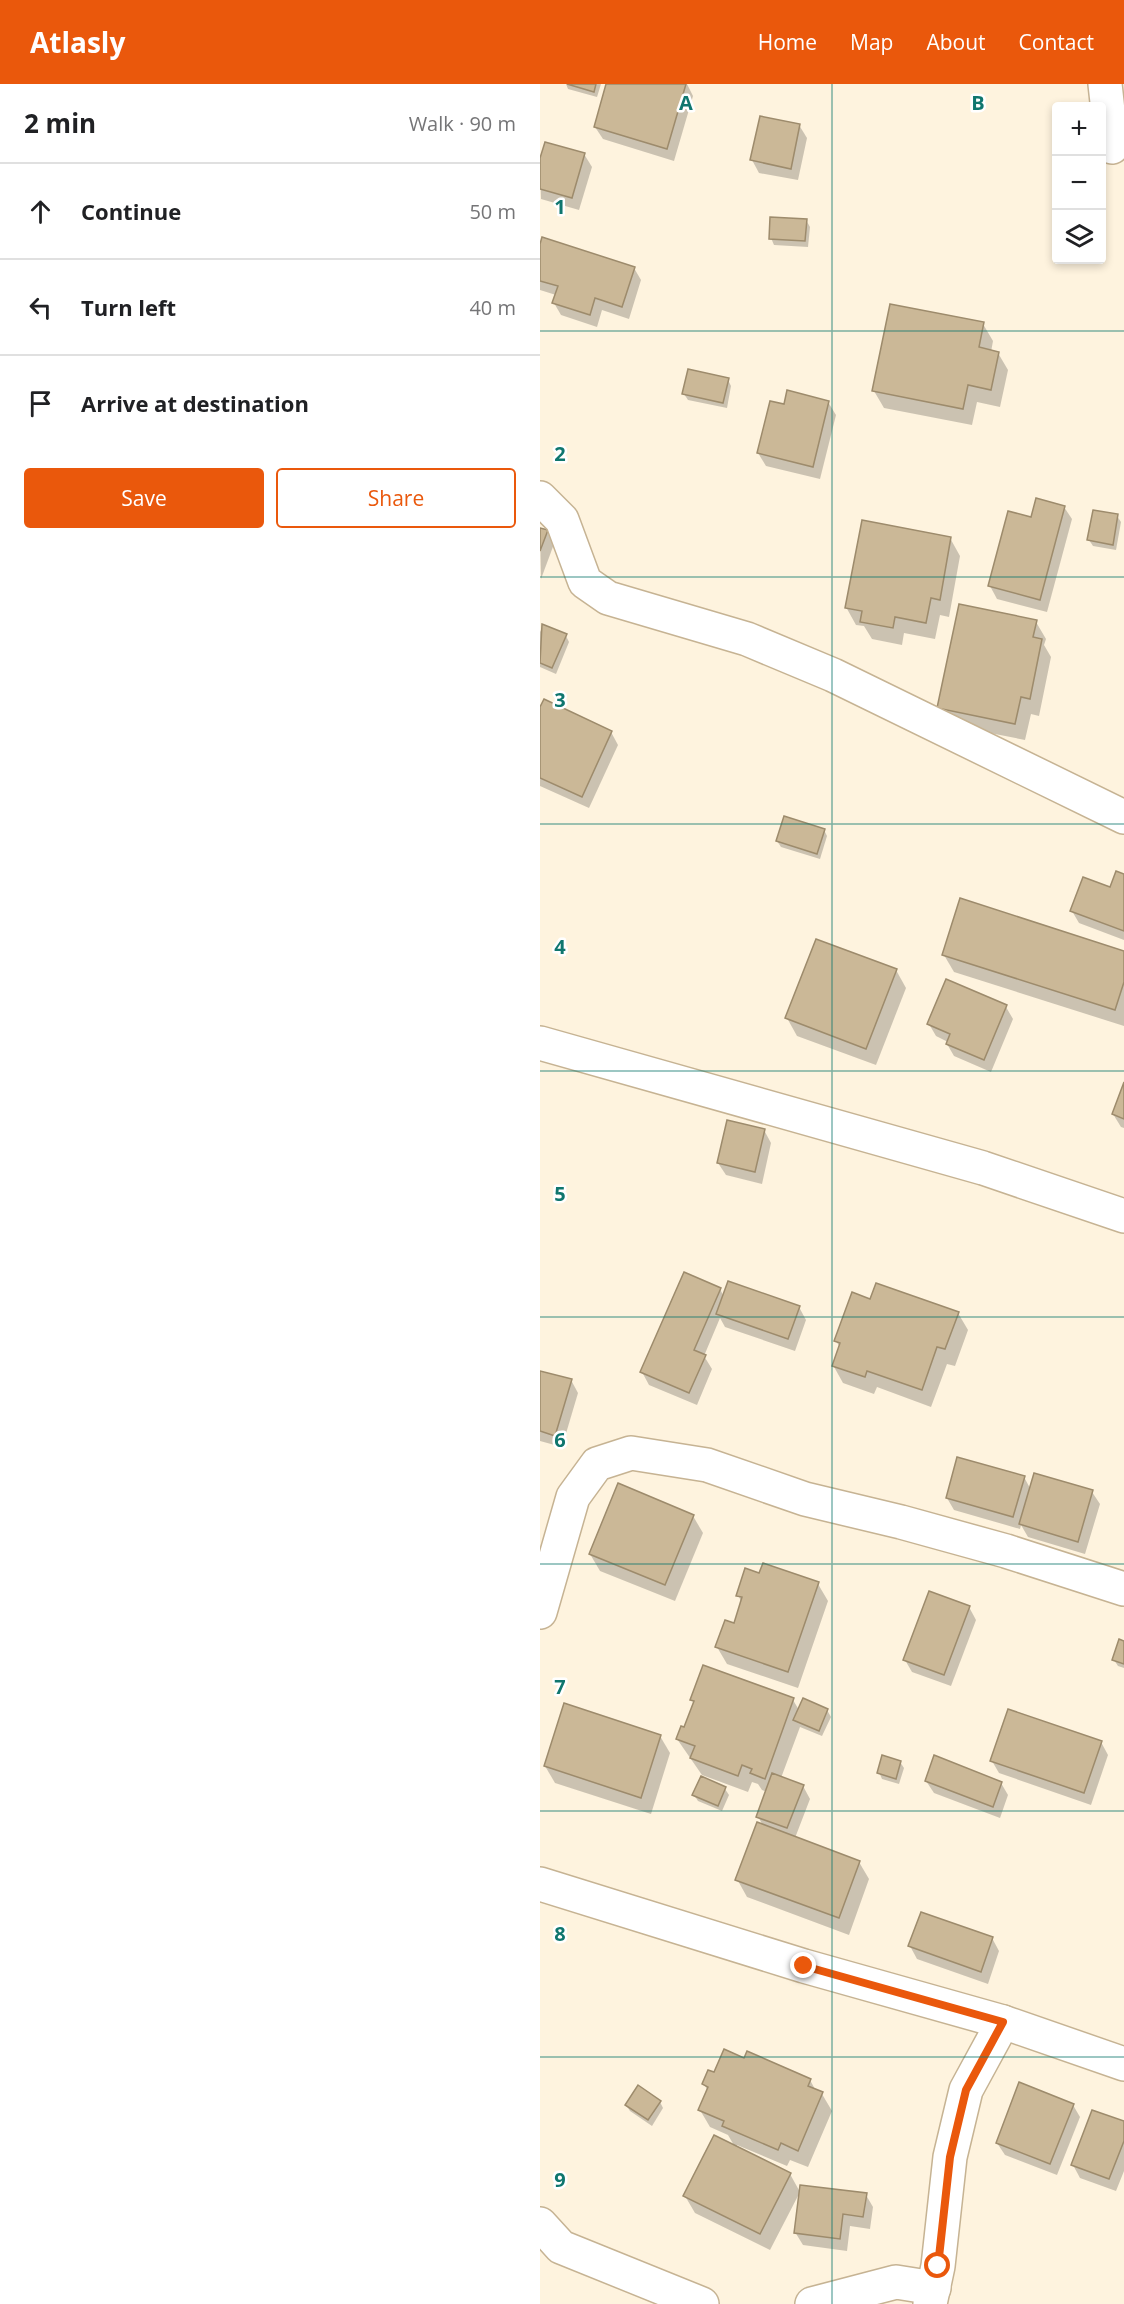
<!DOCTYPE html>
<meta charset="utf-8">
<style>
:root{--surface:#fff;--page:#f6f6f6;--text:#202124;--muted:#757577;--line:#e0e0e0;--accent:#ea580c}
body{margin:0;font-family:"Open Sans",sans-serif;background:var(--page);color:var(--text)}
.controls{position:absolute;right:18px;top:18px;display:grid;overflow:hidden;border-radius:6px;box-shadow:0 3px 9px #0003}
.controls button{width:54px;height:54px;display:grid;place-items:center;padding:0;border:0;border-bottom:2px solid var(--line);background:var(--surface);color:var(--text);font:30px sans-serif}
.stop{position:absolute;width:18px;height:18px;margin:-14px;border:4px solid #ea580c;border-radius:50%;background:#fff}
.stop.end{background:#ea580c;border-color:#fff;box-shadow:0 2px 6px #0008}
.list{margin:0;padding:0;list-style:none}
h2{display:flex;justify-content:space-between;align-items:center;height:78px;margin:0;padding:0 24px;font-size:26px}
h2 small{font-size:20px;font-weight:400;color:var(--muted)}
.list li{display:grid;grid-template-columns:39px 1fr auto;gap:18px;align-items:center;box-sizing:border-box;height:96px;padding:0 24px;border-top:2px solid var(--line)}
.list b{display:block;font-size:22px;white-space:nowrap}
.list em{font-size:20px;font-style:normal;color:var(--muted)}
.actions{display:flex;gap:12px;padding:18px 24px}
.actions a{flex:1;padding:14px 0;border:2px solid var(--accent);border-radius:6px;text-align:center;font-size:21px;color:var(--accent)}
.actions .main{background:var(--accent);color:#fff}
.icon{flex:none;width:33px;height:33px;fill:none;stroke:currentColor;stroke-width:2;stroke-linecap:round;stroke-linejoin:round}
.map{position:relative;flex:none;width:584px;height:2220px;overflow:hidden}
header{display:flex;align-items:center;gap:36px;box-sizing:border-box;height:84px;padding:0 30px;background:var(--accent);color:#fff}
header strong{font-size:28px}
nav{display:flex;gap:33px;margin-inline-start:auto;font-size:21px}
main{display:flex}
aside{flex:1;background:var(--surface)}
.map>svg:first-child{display:block}
</style>
<header>
<strong>Atlasly</strong>
<nav><a>Home</a><a>Map</a><a>About</a><a>Contact</a></nav>
</header>
<main>
<aside>
<h2>2 min<small>Walk · 90 m</small></h2>
<ul class="list">
<li><svg class="icon" aria-label="ahead" viewBox="0 0 24 24"><path d="M12 20V5M6 11l6-6 6 6"/></svg><div><b>Continue</b></div><em>50 m</em></li>
<li><svg class="icon" aria-label="left" viewBox="0 0 24 24"><path d="M17 20v-9H6M10 6l-5 5 5 5"/></svg><div><b>Turn left</b></div><em>40 m</em></li>
<li><svg class="icon" aria-label="arrive" viewBox="0 0 24 24"><path d="M6 21V4h12l-3 4 3 4H6"/></svg><div><b>Arrive at destination</b></div></li>
</ul>
<div class="actions"><a class="main">Save</a><a>Share</a></div>
</aside>
<div class="map">
<svg width="584" height="2220" viewBox="0 0 584 2220">
<rect width="100%" height="100%" fill="#fef3de"/>
<!-- shadow -->
<g fill="#0003">
<polygon points="26,0 61,0 57,13 28,5"/>
<polygon points="68,0 147,0 153,12 134,77 63,55 55,43"/>
<polygon points="259,41 267,54 258,96 219,89 212,76"/>
<polygon points="44,70 52,83 39,126 1,115 0,80"/>
<polygon points="266,136 270,143 268,163 234,161 231,154"/>
<polygon points="0,165 94,184 101,196 89,235 62,226 57,243 21,231 14,219 16,211 0,206"/>
<polygon points="443,240 453,257 451,268 458,269 468,286 460,323 437,318 432,341 344,324 334,307"/>
<polygon points="188,296 191,302 187,324 148,316 144,310"/>
<polygon points="288,318 296,331 280,395 226,382 218,369 245,322"/>
<polygon points="524,423 532,435 507,528 457,515 450,502 492,435"/>
<polygon points="577,432 581,438 576,466 553,462 549,456"/>
<polygon points="0,446 7,448 14,460 1,495"/>
<polygon points="410,454 420,472 409,533 400,531 395,555 364,549 362,561 332,555 324,542 316,541 306,523"/>
<polygon points="496,538 506,555 504,561 511,573 499,632 491,630 485,656 409,641 399,623"/>
<polygon points="3,542 26,552 29,558 16,590 0,583 0,548"/>
<polygon points="0,627 71,648 78,661 49,724 0,702"/>
<polygon points="284,746 287,752 280,775 241,763 237,757"/>
<polygon points="577,789 584,791 584,856 539,839 532,827 571,805"/>
<polygon points="421,816 584,868 584,942 414,888 404,871"/>
<polygon points="356,886 366,904 336,981 257,952 247,934"/>
<polygon points="466,923 473,935 451,988 414,972 407,960 408,958 396,952 389,940"/>
<polygon points="584,1002 584,1044 581,1043 573,1030"/>
<polygon points="224,1046 231,1059 222,1100 186,1091 178,1079"/>
<polygon points="180,1205 184,1213 259,1223 266,1236 255,1267 185,1243 180,1234 164,1272 172,1285 157,1321 109,1301 102,1288"/>
<polygon points="331,1217 418,1229 428,1246 415,1282 407,1280 391,1323 337,1303 334,1310 303,1299 293,1281 300,1263 296,1257"/>
<polygon points="0,1288 31,1296 38,1309 22,1363 0,1357"/>
<polygon points="484,1393 491,1406 552,1408 560,1420 545,1470 488,1453 481,1441 480,1445 414,1426 407,1414"/>
<polygon points="153,1432 163,1449 135,1517 60,1487 50,1470"/>
<polygon points="220,1491 278,1500 288,1517 258,1604 187,1580 177,1563 194,1541 202,1519 198,1511"/>
<polygon points="429,1523 436,1536 411,1602 372,1588 365,1576"/>
<polygon points="580,1557 584,1559 584,1584 578,1582 574,1576"/>
<polygon points="152,1616 253,1616 259,1626 287,1626 291,1633 282,1652 260,1643 241,1694 263,1702 270,1715 255,1754 319,1778 329,1795 309,1851 207,1813 197,1795 223,1742 218,1732 227,1708 222,1706 218,1700 212,1698 208,1708 162,1691 137,1655 145,1645 154,1620"/>
<polygon points="120,1652 130,1669 111,1730 15,1699 5,1682"/>
<polygon points="561,1658 568,1671 551,1721 459,1689 452,1677"/>
<polygon points="360,1678 364,1684 359,1700 342,1695 339,1688"/>
<polygon points="162,1694 185,1705 189,1711 182,1727 158,1717 154,1711"/>
<polygon points="386,1697 461,1699 468,1711 460,1734 394,1709"/>
<polygon points="452,1854 459,1867 448,1900 377,1875 370,1862"/>
<polygon points="205,1976 270,1996 276,2007 282,2010 292,2027 268,2083 250,2076 247,2082 197,2061 196,2063 250,2090 260,2108 230,2166 155,2129 145,2112 195,2063 188,2051 170,2043 160,2026 168,2007 164,2000 175,1990"/>
<polygon points="120,2018 123,2024 112,2042 90,2027 86,2021"/>
<polygon points="533,2021 540,2033 517,2091 465,2071 457,2059"/>
<polygon points="553,2028 584,2038 584,2087 576,2107 540,2094 533,2081"/>
<polygon points="326,2111 333,2123 330,2145 310,2142 307,2167 263,2161 255,2148"/>
</g>
<!-- building -->
<g fill="#cbb897" stroke="#9d8b6c" stroke-width="1.5">
<polygon points="27,0 56,0 54,8"/>
<polygon points="66,0 146,0 127,65 54,43"/>
<polygon points="220,32 260,40 251,85 210,76"/>
<polygon points="5,58 45,69 32,114 0,105 0,74"/>
<polygon points="230,133 267,135 265,157 229,155"/>
<polygon points="2,153 95,183 82,223 55,214 50,231 12,219 18,202 0,197 0,160"/>
<polygon points="350,220 444,238 439,263 459,268 451,306 428,301 423,325 332,307"/>
<polygon points="148,285 189,294 183,319 142,310"/>
<polygon points="247,306 289,317 273,383 217,369 230,317 244,320"/>
<polygon points="496,414 525,422 500,516 448,502 468,427 491,433"/>
<polygon points="553,426 578,430 573,461 547,456"/>
<polygon points="322,436 411,453 400,516 391,514 386,539 355,533 353,544 320,538 322,527 305,524"/>
<polygon points="0,444 8,446 0,467"/>
<polygon points="419,520 497,536 493,553 502,555 490,615 481,613 475,640 397,624"/>
<polygon points="2,540 27,550 12,584 0,579"/>
<polygon points="4,615 72,647 42,713 0,694 0,623"/>
<polygon points="244,732 285,745 277,770 236,757"/>
<polygon points="576,787 584,790 584,847 530,827 543,793 570,803"/>
<polygon points="420,814 584,867 584,898 575,926 402,871"/>
<polygon points="276,855 357,885 326,965 245,934"/>
<polygon points="406,895 467,921 444,976 406,960 410,950 387,940"/>
<polygon points="584,998 584,1035 572,1030"/>
<polygon points="187,1036 225,1045 215,1088 177,1079"/>
<polygon points="144,1188 181,1204 154,1266 166,1271 149,1309 100,1288"/>
<polygon points="188,1197 260,1222 248,1255 176,1230"/>
<polygon points="336,1199 419,1228 405,1265 397,1263 382,1306 327,1287 325,1293 292,1282 300,1259 294,1257 312,1208 330,1215"/>
<polygon points="0,1287 32,1295 15,1352 0,1347"/>
<polygon points="417,1373 485,1392 473,1433 406,1414"/>
<polygon points="494,1389 553,1406 538,1458 479,1440"/>
<polygon points="78,1399 154,1431 125,1501 49,1470"/>
<polygon points="223,1479 279,1498 248,1588 175,1563 185,1536 194,1539 202,1513 196,1512 205,1484 219,1489"/>
<polygon points="389,1507 430,1522 404,1591 363,1576"/>
<polygon points="579,1555 584,1557 584,1580 572,1576"/>
<polygon points="163,1581 254,1614 225,1695 210,1689 212,1685 202,1681 198,1692 150,1674 155,1662 136,1655 141,1642 144,1643 154,1617 150,1616"/>
<polygon points="263,1614 288,1625 279,1647 253,1636"/>
<polygon points="24,1619 121,1651 101,1714 4,1682"/>
<polygon points="468,1625 562,1657 544,1709 450,1677"/>
<polygon points="342,1671 361,1677 356,1695 337,1689"/>
<polygon points="394,1671 462,1698 453,1723 385,1697"/>
<polygon points="232,1689 264,1701 247,1744 216,1733"/>
<polygon points="161,1692 186,1703 178,1722 152,1711"/>
<polygon points="217,1738 320,1777 299,1834 195,1796"/>
<polygon points="381,1828 453,1853 441,1888 368,1862"/>
<polygon points="184,1965 204,1974 207,1967 271,1995 268,2002 283,2008 258,2067 241,2059 238,2066 182,2042 184,2037 158,2026 168,2003 162,2000 168,1986 174,1988"/>
<polygon points="479,1998 534,2020 510,2080 456,2059"/>
<polygon points="98,2001 121,2017 108,2036 85,2021"/>
<polygon points="552,2026 584,2037 584,2057 569,2095 531,2081"/>
<polygon points="174,2051 251,2089 220,2150 143,2112"/>
<polygon points="260,2101 327,2109 323,2133 303,2130 300,2155 254,2149"/>
</g>
<g fill="none" stroke-linecap="round" stroke-linejoin="round">
<!-- minor casing -->
<g stroke="#c6b393" stroke-width="36">
<g id="minor">
<polyline points="565,0 572,63"/>
<polyline points="0,414 22,436 45,498 68,514 207,555 293,591 584,733"/>
<polyline points="0,959 443,1084 584,1132"/>
<polyline points="0,1528 33,1413 57,1380 91,1369 167,1381 265,1415 361,1438 466,1467 584,1505"/>
<polyline points="0,1800 264,1882 463,1938 584,1980"/>
<polyline points="0,2140 21,2163 162,2220"/>
<polyline points="272,2220 356,2198 394,2204"/>
<polyline points="390,2220 398,2182 410,2073 426,2006 463,1938"/>
</g>
</g>
<!-- minor -->
<use href="#minor" stroke="#fff" stroke-width="33"/>
</g>
<g fill="none" stroke-linecap="round" stroke-linejoin="round">
<!-- route -->
<polyline stroke="#ea580c" stroke-width="8" points="264,1882 463,1938 426,2006 410,2073 398,2182"/>
</g>
<!-- grid -->
<path fill="none" stroke="#0f766e" stroke-width="1.5" stroke-opacity="0.55" d="M292,0V2220M0,247H584M0,493H584M0,740H584M0,987H584M0,1233H584M0,1480H584M0,1727H584M0,1973H584"/>
<g font-size="20" text-anchor="middle" font-weight="bold" fill="#0f766e" stroke="#fff" stroke-width="5" stroke-linejoin="round" paint-order="stroke">
<text x="146" y="26">A</text>
<text x="438" y="26">B</text>
<text x="20" y="130">1</text>
<text x="20" y="377">2</text>
<text x="20" y="623">3</text>
<text x="20" y="870">4</text>
<text x="20" y="1117">5</text>
<text x="20" y="1363">6</text>
<text x="20" y="1610">7</text>
<text x="20" y="1857">8</text>
<text x="20" y="2103">9</text>
</g>
</svg>
<div class="controls">
<button>+</button>
<button>−</button>
<button><svg class="icon" aria-label="layers" viewBox="0 0 24 24"><path d="M12 4l9 5-9 5-9-5zM3 14l9 5 9-5"/></svg></button>
</div>
<div class="stop" style="left:398px;top:2182px"></div>
<div class="stop end" style="left:264px;top:1882px"></div>
</div>
</main>
